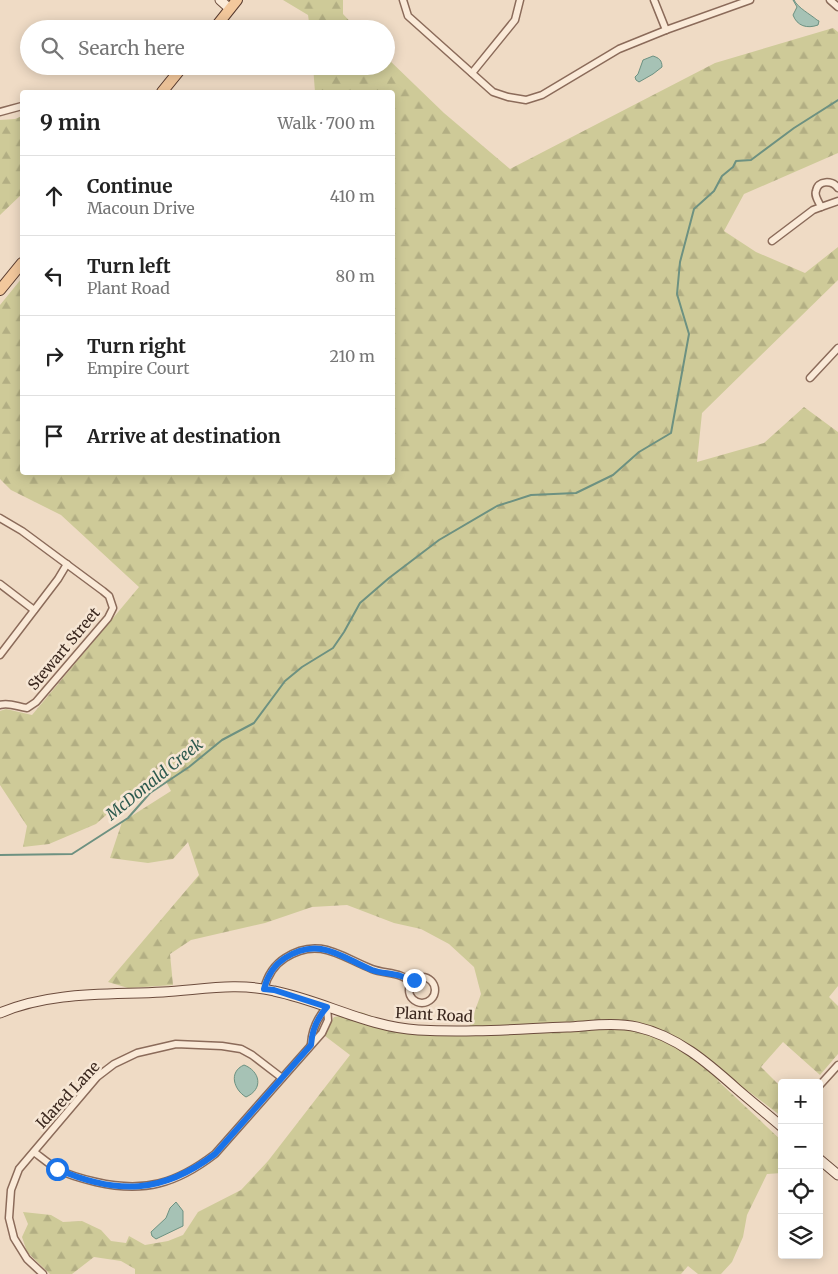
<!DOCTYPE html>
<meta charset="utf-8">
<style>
:root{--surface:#fff;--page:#f6f6f6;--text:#222;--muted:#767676;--line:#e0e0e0}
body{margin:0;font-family:Merriweather,serif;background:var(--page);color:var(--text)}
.controls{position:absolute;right:15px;bottom:15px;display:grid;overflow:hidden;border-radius:5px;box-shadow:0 2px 12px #0003}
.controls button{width:45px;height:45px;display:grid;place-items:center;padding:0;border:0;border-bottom:1px solid var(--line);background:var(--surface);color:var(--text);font:25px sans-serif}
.stop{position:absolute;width:15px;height:15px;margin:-11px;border:4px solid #1a73e8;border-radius:50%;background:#fff}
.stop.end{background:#1a73e8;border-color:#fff;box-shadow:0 1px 5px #0008}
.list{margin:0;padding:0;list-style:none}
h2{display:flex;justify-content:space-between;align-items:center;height:65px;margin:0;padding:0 20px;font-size:21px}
h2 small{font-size:16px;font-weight:400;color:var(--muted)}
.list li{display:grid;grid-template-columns:32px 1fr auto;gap:15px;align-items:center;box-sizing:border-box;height:80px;padding:0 20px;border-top:1px solid var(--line)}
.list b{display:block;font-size:19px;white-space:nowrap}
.list p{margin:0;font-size:16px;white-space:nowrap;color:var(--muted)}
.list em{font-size:16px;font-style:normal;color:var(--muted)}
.icon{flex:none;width:28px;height:28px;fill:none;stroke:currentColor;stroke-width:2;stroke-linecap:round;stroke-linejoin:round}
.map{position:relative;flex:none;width:838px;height:1274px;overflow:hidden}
.search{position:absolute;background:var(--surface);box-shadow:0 2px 12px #0003;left:20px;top:20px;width:375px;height:55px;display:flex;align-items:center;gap:12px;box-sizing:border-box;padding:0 18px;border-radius:28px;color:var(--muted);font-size:19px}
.panel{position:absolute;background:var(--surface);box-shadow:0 2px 12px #0003;left:20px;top:90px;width:375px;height:385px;border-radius:5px}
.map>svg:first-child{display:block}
</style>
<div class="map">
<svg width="838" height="1274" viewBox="0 0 838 1274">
<defs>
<pattern id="forest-firs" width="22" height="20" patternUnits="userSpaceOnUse" patternTransform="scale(1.25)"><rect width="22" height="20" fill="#ceca98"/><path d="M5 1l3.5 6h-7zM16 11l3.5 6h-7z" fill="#b2ae83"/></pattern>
</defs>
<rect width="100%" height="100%" fill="#efdbc5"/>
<!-- forest -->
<g fill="url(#forest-firs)">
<polygon points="283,0 343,0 343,14 357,29 310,29 308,15"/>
<polygon points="833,28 838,32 838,153 744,194 724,231 756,252 805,273 838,247 838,280 702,413 697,462 764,443 804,407 838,432 838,986 829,997 838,1006 838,1054 820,1075 783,1042 761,1067 782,1088 781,1116 748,1091 717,1080 782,1141 782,1173 767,1174 747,1215 743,1237 732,1262 721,1274 698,1274 688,1266 681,1274 135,1274 135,1269 121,1261 94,1257 72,1274 50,1274 27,1252 22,1237 28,1224 23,1212 51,1215 63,1222 82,1221 101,1230 111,1241 126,1243 129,1236 145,1245 168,1241 183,1235 198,1212 241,1190 268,1161 350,1055 325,1036 329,1025 334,1017 361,1012 388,1022 422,1026 469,1027 481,994 474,967 449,944 421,929 394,923 347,905 312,907 265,923 191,940 170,954 173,985 128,988 108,982 199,875 188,842 173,859 148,863 110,858 122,822 171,791 159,768 96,824 49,844 23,847 27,826 0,785 0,711 6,709 32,715 139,587 61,515 11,490 0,479 0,305 22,278 22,472 392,472 392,92 315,92 313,66 386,66 386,57 444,113 510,169 715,63"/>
<polygon points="22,116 22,194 0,215 0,120 15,119"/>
</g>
<!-- water -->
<g fill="#a6c2b5" stroke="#6d9181">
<path d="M793,0H794C798,8 810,14 817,20L819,21L818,25C807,29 797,26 793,15L797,7Z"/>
<path d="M653,56C659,58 662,60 662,67L653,74L639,82L636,80L635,77L638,74L643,60Z"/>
<path d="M244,1065C260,1071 264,1089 246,1097C234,1090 228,1072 244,1065Z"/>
<polygon points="176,1202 183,1211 183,1226 156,1239 152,1236 151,1232 166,1218 170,1208"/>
</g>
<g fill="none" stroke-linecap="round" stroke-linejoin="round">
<!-- stream -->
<polyline stroke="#6d9181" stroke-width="2" points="0,855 72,854 128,818 150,793 189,767 222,740 254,723 285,681 302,667 333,648 344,632 360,603 389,578 439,540 497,506 531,495 576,493 613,475 639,452 671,433 689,334 677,294 680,262 694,209 714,191 722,176 733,167 736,161 751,160 794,128 838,100"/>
<!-- street casing -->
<g stroke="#8b6b5a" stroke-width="9">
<g id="street">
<polyline points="403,0 408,16 493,92 508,97 526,100 542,95 619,49 666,30 750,0"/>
<polyline points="654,0 666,30"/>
<polyline points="830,0 838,7"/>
<polyline points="472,73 515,20 520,0"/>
<polyline points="0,112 22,106"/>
<path d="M838,188C832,180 818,180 816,191C814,196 819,202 821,207L838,201"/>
<polyline points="772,241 813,210 821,207"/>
<polyline points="810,378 838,348"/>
<path d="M0,518L22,531L103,591L109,596L113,608L108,618L36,702L27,708C18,707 9,702 0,705"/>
<polyline points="0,584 34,610"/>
<polyline points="0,655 58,579 67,564"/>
<circle cx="422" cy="990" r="13"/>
<path d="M264,989C267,977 274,965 285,958C319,936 341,957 372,969C385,974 403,972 411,983"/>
<path d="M311,1044C312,1029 317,1018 327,1007"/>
<polyline points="819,1086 838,1065"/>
<path d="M34,1152C42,1158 50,1165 59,1170C71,1176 83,1179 96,1182C144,1193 176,1184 215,1154L322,1033L328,1020L327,1007"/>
<polyline points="43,1274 27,1259 14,1238 9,1218 11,1190 19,1169 97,1077 114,1064 137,1053 176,1044 222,1046 241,1049 252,1055 282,1078"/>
</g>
</g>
<!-- secondary casing -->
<g stroke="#6c4c3d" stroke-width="11">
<g id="secondary">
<polyline points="220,0 230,9"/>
<path d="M0,1013C51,991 109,995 163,992C200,990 237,982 274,991C323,1001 368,1027 418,1030C468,1033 517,1029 567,1027C589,1026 614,1022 637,1027C677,1036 708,1063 737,1089C752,1102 767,1114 782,1127"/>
<polyline points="819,1159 838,1175"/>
</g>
</g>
<!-- primary casing -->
<g stroke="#583a2e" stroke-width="12">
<g id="primary">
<polyline points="214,29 237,0"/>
<polyline points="162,92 183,66"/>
<polyline points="0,290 22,263"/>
</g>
</g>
<!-- street -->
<use href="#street" stroke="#faead8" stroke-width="6"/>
<!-- secondary -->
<use href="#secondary" stroke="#faead8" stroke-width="9"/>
<!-- primary -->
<use href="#primary" stroke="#f3c89c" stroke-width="10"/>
</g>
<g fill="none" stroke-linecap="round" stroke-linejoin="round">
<!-- route -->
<path stroke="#1a73e8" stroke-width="6" d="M57,1169C117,1195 162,1194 215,1154L311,1045C312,1030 317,1018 327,1007L274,990L264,989C267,977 274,965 285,958C319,936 341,957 372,970C385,975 403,972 411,983L414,980"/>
</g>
<g text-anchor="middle" stroke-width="5" stroke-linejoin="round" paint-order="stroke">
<!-- street labels -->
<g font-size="15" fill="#3a271e" stroke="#f6e6d4">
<text transform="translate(64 649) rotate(-50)" y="5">Stewart Street</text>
<text transform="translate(434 1015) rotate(3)" y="5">Plant Road</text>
<text transform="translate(68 1095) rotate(-47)" y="5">Idared Lane</text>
</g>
<!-- water labels -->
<g font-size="16" font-style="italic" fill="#2d5a4f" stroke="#f6e6d4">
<text transform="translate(154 779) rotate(-39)" y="6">McDonald Creek</text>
</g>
</g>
</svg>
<div class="controls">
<button>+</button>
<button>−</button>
<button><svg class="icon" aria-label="locate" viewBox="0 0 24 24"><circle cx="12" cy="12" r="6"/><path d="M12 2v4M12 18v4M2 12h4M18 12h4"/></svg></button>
<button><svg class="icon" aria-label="layers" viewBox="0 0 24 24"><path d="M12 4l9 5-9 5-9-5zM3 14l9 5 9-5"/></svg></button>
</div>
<div class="stop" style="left:57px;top:1169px"></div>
<div class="stop end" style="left:414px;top:980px"></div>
<div class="search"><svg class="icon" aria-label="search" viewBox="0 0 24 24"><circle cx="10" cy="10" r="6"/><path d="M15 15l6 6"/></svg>Search here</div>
<section class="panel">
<h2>9 min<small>Walk · 700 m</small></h2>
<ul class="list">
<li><svg class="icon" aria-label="ahead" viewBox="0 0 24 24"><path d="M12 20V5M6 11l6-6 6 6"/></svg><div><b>Continue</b><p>Macoun Drive</p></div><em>410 m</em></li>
<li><svg class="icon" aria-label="left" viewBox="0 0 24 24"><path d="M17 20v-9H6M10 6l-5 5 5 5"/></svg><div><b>Turn left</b><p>Plant Road</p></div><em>80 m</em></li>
<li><svg class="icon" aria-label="right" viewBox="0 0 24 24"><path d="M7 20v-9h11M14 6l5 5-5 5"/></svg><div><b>Turn right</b><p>Empire Court</p></div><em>210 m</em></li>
<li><svg class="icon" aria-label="arrive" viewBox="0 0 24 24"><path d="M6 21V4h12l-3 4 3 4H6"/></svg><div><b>Arrive at destination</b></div></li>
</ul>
</section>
</div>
